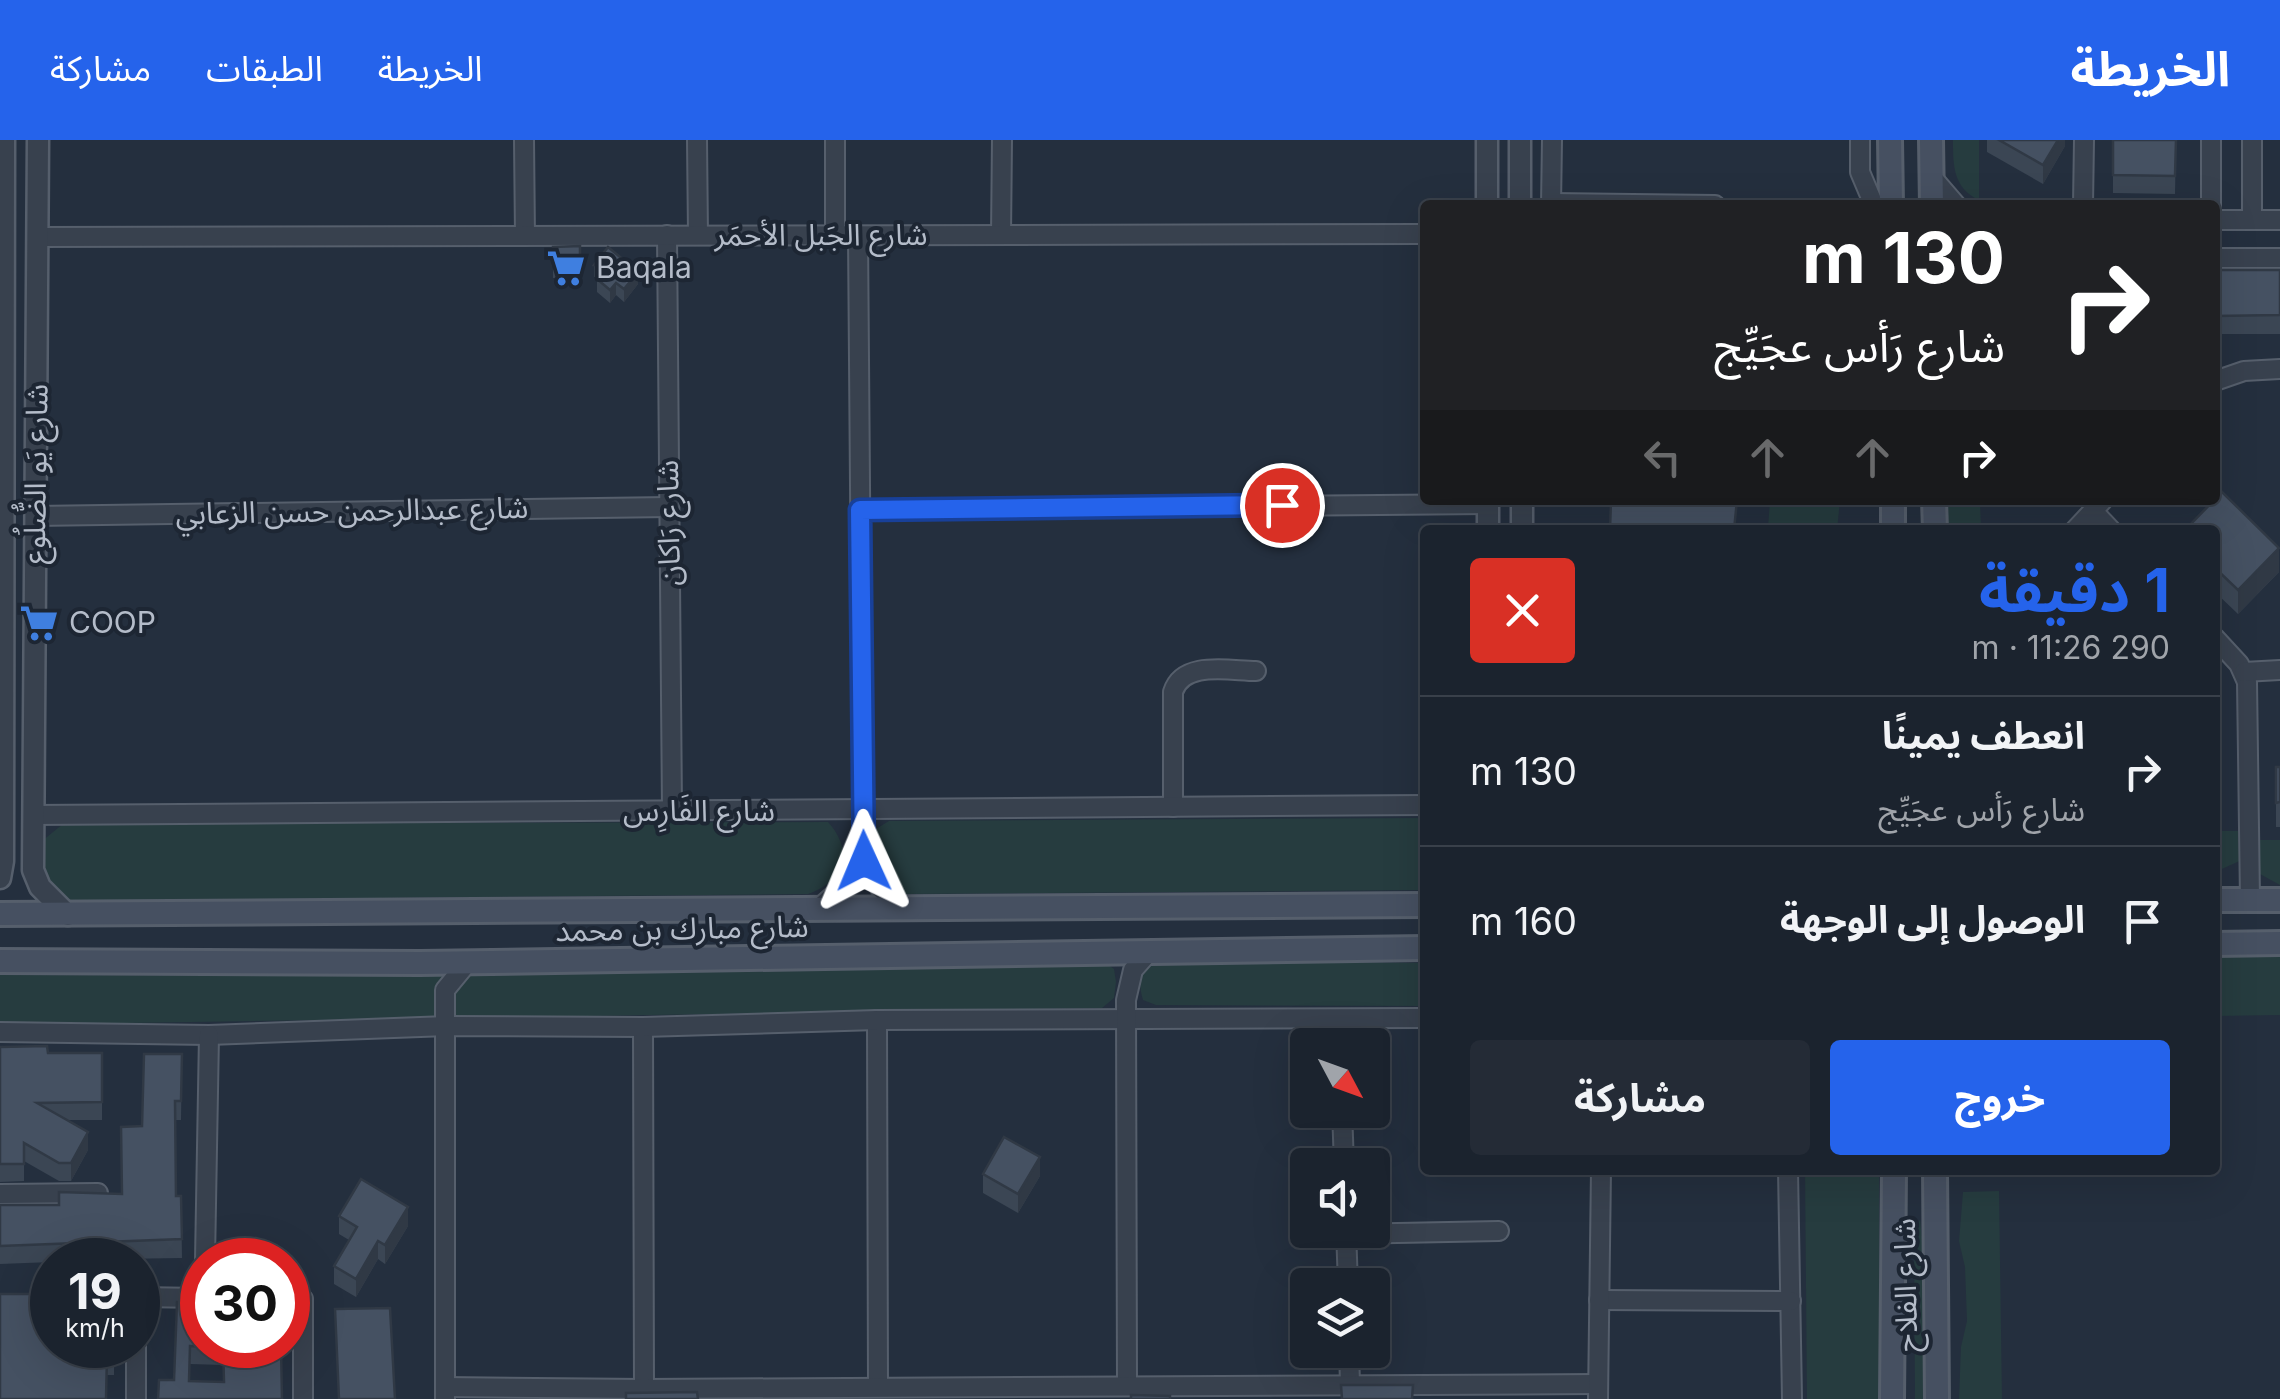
<!DOCTYPE html>
<html lang="ar">
<head>
<meta charset="utf-8">
<style>
  body { margin:0; font-family:Inter,"Noto Sans Arabic",sans-serif; background:#242b36; color:#f1f3f6; direction:rtl; height:100vh; display:flex; flex-direction:column; font-size:38px; white-space:nowrap }
  * { box-sizing:border-box; margin:0 }
  p { font-size:32px; color:#a0a4aa }
  .icon { flex:none; width:55px; height:55px; fill:none; stroke:currentColor; stroke-width:2; stroke-linecap:round; stroke-linejoin:round }
  .map { position:relative; flex:1; overflow:hidden; direction:ltr }
  .side { position:absolute; left:1420px; top:385px; width:800px; height:650px; display:flex; flex-direction:column; background:#1b232e; border-radius:10px; box-shadow:0 10px 40px #0002,0 0 0 2px #39404a; direction:rtl }
  .side>* { flex:none }
  .top-card { position:absolute; left:1420px; top:60px; width:800px; height:305px; border-radius:10px; box-shadow:0 10px 40px #0002,0 0 0 2px #39404a; direction:rtl; background:#202124; color:#fff; overflow:hidden }
  .needle { width:65px; rotate:131deg }
  .tools { position:absolute; left:1290px; top:888px; display:grid; gap:20px }
  .tools a { display:grid; place-items:center; width:100px; height:100px; border-radius:10px; background:#1b232e; box-shadow:0 10px 40px #0002,0 0 0 2px #39404a; font-size:50px }
  .speed { position:absolute; left:30px; top:1098px; display:flex; gap:20px; font-size:50px; font-weight:700; text-align:center }
  .speed>* { display:grid; place-content:center; width:130px; height:130px; border-radius:50%; background:#1b232e; box-shadow:0 10px 40px #0002,0 0 0 2px #39404a; line-height:1 }
  .speed small { font-size:25px; font-weight:400 }
  .speed .limit { border:15px solid #d22; background:#fff; color:#111 }
  .pin { position:absolute; display:grid; place-items:center; width:85px; height:85px; color:#fff; margin:-42px; border:5px solid #fff; border-radius:50%; box-shadow:0 2px 10px #0007 }
  .me { position:absolute; width:110px; margin:-55px; rotate:359deg; stroke-linejoin:round; filter:drop-shadow(0 0 8px #0008) }
  .turn { display:flex; align-items:center; gap:35px; height:210px; padding:0 50px; font-size:45px }
  .turn .icon { width:130px; height:130px; stroke-width:2.5 }
  .turn b { display:block; font-size:70px; line-height:85px }
  .lanes { display:flex; align-items:center; height:95px; padding:0 50px; background:#0003; justify-content:center; gap:50px; direction:ltr }
  .lanes .off { opacity:.35 }
  .round { display:grid; place-items:center; flex:none; width:105px; height:105px; border-radius:10px; background:#242b36 }
  .headline { display:flex; align-items:center; justify-content:space-between; height:170px; padding:0 50px }
  h1 { font-size:60px; font-weight:700; line-height:75px; color:#2563eb }
  .cta { display:flex; gap:20px; margin-top:auto; padding:20px 50px }
  .cta a { flex:1; height:115px; border-radius:10px; background:#2563eb; color:#fff; font-size:40px; font-weight:700; line-height:115px; text-align:center }
  .cta a+a { background:#242b36; color:#f1f3f6 }
  ul { padding:0; list-style:none }
  li { display:flex; align-items:center; gap:30px; height:150px; padding:0 50px; border-top:2px solid #39404a }
  li div { flex:1 }
  li b { display:block; font-size:38px }
  li em { font-style:normal }
  header { display:flex; align-items:center; gap:60px; box-sizing:border-box; height:140px; padding:0 50px; background:#2563eb; color:#fff }
  header strong { font-size:48px }
  nav { display:flex; gap:55px; margin-inline-start:auto; font-size:35px }
  .map>svg:first-child { display:block }
  .green { fill:#263c3f }
  .lines { fill:none; stroke-linecap:round; stroke-linejoin:round }
  .minor-casing { stroke:#565f6c; stroke-width:22 }
  .tertiary-casing { stroke:#565f6c; stroke-width:25 }
  .secondary-casing { stroke:#565f6c; stroke-width:28 }
  .minor { stroke:#38414e; stroke-width:18 }
  .tertiary { stroke:#38414e; stroke-width:20 }
  .secondary { stroke:#465061; stroke-width:22 }
  .wall { fill:#3b4654; fill-rule:evenodd }
  .shaded-wall { fill:#303945 }
  .building { fill:#455162; stroke:#303945; stroke-width:2.5; fill-rule:evenodd }
  .route-casing { stroke:#184099; stroke-width:25 }
  .route { stroke:#2563eb; stroke-width:18 }
  .labels { text-anchor:middle; stroke-width:8; stroke-linejoin:round; paint-order:stroke }
  .street-label { font-size:30px; fill:#b4bcc9; stroke:#1d2633 }
  .poi-label { font-size:30px; fill:#b4bcc9; stroke:#1d2633; text-anchor:start }
</style>
</head>
<body>
<header>
<strong>الخريطة</strong>
<nav><a>الخريطة</a><a>الطبقات</a><a>مشاركة</a></nav>
</header>
<div class="map">
<svg width="2280" height="1259" viewBox="0 0 2280 1259">
  <rect width="100%" height="100%" fill="#242f3e"/>
  <g class="green">
    <path d="M1953 0H1979V60C1953 48 1953 26 1953 0Z"/>
    <polygon points="1770,360 1840,360 1837,390 1768,388"/>
    <polygon points="1945,360 1980,360 1981,390 1946,390"/>
    <polygon points="1425,678 1425,750 907,754 881,746 870,716 871,692 889,681"/>
    <path d="M828 682C855 712 844 741 808 754L65 761C41 744 42 730 42 701L63 684Z"/>
    <polygon points="2215,691 2242,691 2244,719 2215,732"/>
    <polygon points="2256,700 2280,700 2280,745 2260,734"/>
    <polygon points="2215,813 2280,813 2280,875 2215,876"/>
    <path d="M1151 820 1425 823V866L1156 865 1143 860C1138 843 1139 832 1151 820Z"/>
    <polygon points="1103,821 1114,829 1116,842 1114,858 1102,868 0,885 0,835 455,836"/>
    <polygon points="1805,1030 1879,1030 1879,1259 1807,1259"/>
    <polygon points="1999,1051 2002,1259 1959,1259 1961,1207 1967,1181 1965,1127 1959,1101 1963,1052"/>
    <polygon points="1920,1080 1928,1149 1929,1259 1915,1259 1914,1087"/>
  </g>
  <g class="lines">
    <g class="minor-casing">
      <g id="minor">
        <polyline points="524,0 525,96"/>
        <polyline points="697,0 698,95"/>
        <polyline points="835,0 835,95"/>
        <polyline points="1860,0 1860,32 1874,65"/>
        <polyline points="2211,0 2211,65"/>
        <polyline points="2252,0 2252,80"/>
        <polyline points="1931,36 1956,65"/>
        <polyline points="1551,63 1715,65"/>
        <polyline points="1551,65 1552,0"/>
        <polyline points="2083,65 2084,0"/>
        <polyline points="2215,80 2280,80"/>
        <polyline points="667,95 672,670"/>
        <polyline points="858,95 863,721 880,748 905,769"/>
        <polyline points="1001,95 1002,0"/>
        <polyline points="38,97 1425,94"/>
        <polyline points="2215,118 2280,118"/>
        <polyline points="2215,241 2244,231 2280,229"/>
        <polyline points="861,370 1488,364"/>
        <polyline points="2093,371 2111,390"/>
        <polyline points="35,376 669,367"/>
        <polyline points="2075,390 2103,360"/>
        <polyline points="2215,498 2239,524 2247,542 2250,760"/>
        <polyline points="2244,532 2280,530"/>
        <path d="M1173 667V552C1183 520 1230 531 1256 531"/>
        <polyline points="33,675 1425,665"/>
        <polyline points="818,769 843,747 863,721"/>
        <polyline points="1339,879 1340,905"/>
        <polyline points="877,880 878,1247"/>
        <polyline points="643,887 644,1249"/>
        <polyline points="0,892 209,895 447,886 643,887 877,880 1425,878"/>
        <polyline points="1342,970 1344,1025"/>
        <polyline points="1788,1030 1792,1259"/>
        <polyline points="0,1054 98,1053"/>
        <polyline points="1346,1090 1348,1145"/>
        <polyline points="1347,1094 1499,1091"/>
        <polyline points="205,1120 209,895"/>
        <polyline points="138,1157 202,1158"/>
        <polyline points="288,1159 303,1159 303,1259"/>
        <polyline points="1599,1160 1791,1161"/>
        <polyline points="1349,1210 1350,1244"/>
        <polyline points="1127,1244 1126,860 1133,830 1149,812"/>
        <polyline points="445,1247 644,1249 1598,1244"/>
        <polyline points="136,1259 136,1205"/>
        <polyline points="445,1259 445,850 468,822"/>
        <polyline points="1598,1259 1601,1030"/>
      </g>
    </g>
    <g class="tertiary-casing">
      <g id="tertiary">
        <polyline points="38,0 33,730 40,747 68,775"/>
        <polyline points="1487,0 1487,65"/>
        <polyline points="1520,0 1520,65"/>
        <polyline points="1522,360 1522,390"/>
        <polyline points="1488,390 1488,360"/>
        <polyline points="0,738 3,721 4,0"/>
      </g>
    </g>
    <g class="secondary-casing">
      <g id="secondary">
        <polyline points="1890,0 1891,65"/>
        <polyline points="1931,0 1932,65"/>
        <polyline points="1893,360 1893,390"/>
        <polyline points="1934,360 1935,390"/>
        <polyline points="2215,760 2280,760"/>
        <polyline points="0,774 1425,765"/>
        <polyline points="2215,804 2280,803"/>
        <polyline points="0,821 420,823 1425,808"/>
        <polyline points="1935,1030 1937,1259"/>
        <polyline points="1892,1259 1894,1030"/>
      </g>
    </g>
    <use href="#minor" class="minor"/>
    <use href="#tertiary" class="tertiary"/>
    <use href="#secondary" class="secondary"/>
  </g>
  <g class="wall">
    <polygon points="1987,0 2065,0 2065,6 2043,44 1987,12"/>
    <polygon points="2113,0 2176,0 2175,54 2113,53"/>
    <polygon points="580,106 580,137 553,138 553,107"/>
    <polygon points="608,107 638,144 624,162 616,155 610,163 597,152 597,139 598,137 594,137 594,125"/>
    <rect x="2215" y="130" width="65" height="64"/>
    <polygon points="2215,390 2279,432 2238,474 2215,452"/>
    <rect x="2276" y="627" width="4" height="60"/>
    <polygon points="0,907 48,913 102,913 102,980 68,980 88,1010 71,1041 59,1041 24,1021 24,1041 0,1042"/>
    <polygon points="182,914 181,980 175,980 176,1056 181,1056 182,1118 52,1120 52,1122 0,1124 0,1065 59,1065 121,1054"/>
    <polygon points="983,1034 1040,1036 1018,1073 983,1053"/>
    <polygon points="339,1076 408,1086 385,1124 378,1119 356,1157 334,1144 334,1126 349,1100 339,1094"/>
    <path d="M177 1162 202 1205H282V1259L174 1240ZM190 1224 223 1225V1242L190 1241Z"/>
    <polygon points="114,1205 114,1235 107,1235 0,1259"/>
  </g>
  <g class="shaded-wall">
    <polygon points="2058,0 2065,0 2065,6 2043,44 2043,25"/>
    <polygon points="638,132 638,144 624,162 624,149"/>
    <polygon points="616,143 616,155 610,163 610,150"/>
    <polygon points="2279,408 2279,432 2238,474 2238,450"/>
    <polygon points="88,992 88,1010 71,1041 71,1023"/>
    <polygon points="1040,1017 1040,1036 1018,1073 1018,1054"/>
    <polygon points="408,1067 408,1086 385,1124 385,1105"/>
    <polygon points="378,1101 378,1119 356,1157 356,1139"/>
  </g>
  <g class="building">
    <polygon points="1999,0 2058,0 2043,25"/>
    <polygon points="2113,0 2176,0 2175,36 2113,35"/>
    <polygon points="580,106 580,125 553,125 553,107"/>
    <polygon points="608,107 638,132 624,149 616,143 610,150 597,139 608,125 594,125"/>
    <polygon points="2215,130 2280,130 2280,175 2215,176"/>
    <polygon points="2222,352 2279,408 2238,450 2215,428 2215,390 2185,390"/>
    <polygon points="1611,360 1737,360 1734,390 1610,390"/>
    <polygon points="2276,627 2280,627 2280,662 2276,663"/>
    <polygon points="47,906 48,913 102,913 102,962 37,963 88,992 71,1023 59,1023 24,1003 24,1024 0,1024 0,907"/>
    <polygon points="144,914 182,914 181,961 175,961 176,1056 181,1056 182,1099 0,1106 0,1065 59,1065 59,1052 122,1054 121,987 142,986"/>
    <polygon points="1004,997 1040,1017 1018,1054 983,1034"/>
    <polygon points="361,1039 408,1067 385,1105 378,1101 356,1139 334,1126 357,1087 339,1076"/>
    <polygon points="0,1154 52,1154 52,1205 114,1205 114,1216 107,1216 106,1259 0,1259"/>
    <path d="M177 1162H202V1205H281L282 1259H158L159 1240H174ZM190 1206 223 1207 224 1242 189 1241Z"/>
    <polygon points="390,1168 395,1259 339,1259 335,1169"/>
    <polygon points="1341,1245 1413,1245 1412,1259 1342,1259"/>
    <polygon points="697,1252 698,1259 626,1259 626,1253"/>
    <polygon points="1131,1255 1170,1256 1170,1259 1131,1259"/>
  </g>
  <g class="lines">
    <g class="route-casing">
      <polyline id="route" points="864,721 860,370 1282,365"/>
    </g>
    <use href="#route" class="route"/>
  </g>
  <defs>
    <g id="supermarket-bare" transform="scale(3)"><path d="M-6-5.5h2.5l.6 2H6L4.5 2H-2.5L-4.4-4H-6ZM-1.5 3.2a1.3 1.3 0 1 0 .1 0ZM3 3.2a1.3 1.3 0 1 0 .1 0Z" fill="#3f7fe0" stroke="#1d2633" stroke-width="2.5" paint-order="stroke"/></g>
  </defs>
  <g fill-rule="evenodd">
    <use href="#supermarket-bare" x="566" y="128"/>
    <use href="#supermarket-bare" x="39" y="483"/>
  </g>
  <g class="labels">
    <g class="street-label">
      <text x="821" y="105">شارع الجَبل الأحمَر</text>
      <text transform="translate(36 334) rotate(-89)" y="10">شارع يَو الضُّلُوع</text>
      <text transform="translate(352 371) rotate(-1)" y="10">شارع عبدالرحمن حسن الزعابي</text>
      <text transform="translate(669 383) rotate(-91)" y="10">شارع رَاكان</text>
      <text x="699" y="681">شارع الفَارِس</text>
      <text transform="translate(682 789) rotate(-1)" y="10">شارع مبارك بن محمد</text>
      <text transform="translate(1906 1145) rotate(-91)" y="10">شارع الفلاح</text>
    </g>
    <g class="poi-label">
      <text x="596" y="138">Baqala</text>
      <text x="69" y="493">COOP</text>
    </g>
  </g>
</svg>
<div class="tools">
<a><svg class="needle" viewBox="-14 -14 28 28"><path d="M0-13l5 13h-10z" fill="#e53935"/><path d="M0 13l5-13h-10z" fill="#a0a4aa"/></svg></a>
<a><svg class="icon" aria-label="sound" viewBox="0 0 24 24"><path d="M4 9h4l5-4v14l-5-4H4zM17 9q2 3 0 6"/></svg></a>
<a><svg class="icon" aria-label="layers" viewBox="0 0 24 24"><path d="M12 4l9 5-9 5-9-5zM3 14l9 5 9-5"/></svg></a>
</div>
<div class="speed"><div>19<small>km/h</small></div><div class="limit">30</div></div>
<div class="pin" style="left:1282px;top:365px;background:#d93025"><svg class="icon" aria-label="arrive" viewBox="0 0 24 24"><path d="M6 21V4h12l-3 4 3 4H6"/></svg></div>
<svg class="me" style="left:864px;top:721px" viewBox="-20 -20 40 40"><path d="M0-17L14 15 0 8-14 15z" fill="#2563eb" stroke="#fff" stroke-width="4"/></svg>
<div class="top-card">
<div class="turn"><svg class="icon" aria-label="right" viewBox="0 0 24 24"><path d="M7 20v-9h11M14 6l5 5-5 5"/></svg><div><b>130 m</b>شارع رَأس عجَيِّج</div></div>
<div class="lanes"><svg class="icon off" aria-label="left" viewBox="0 0 24 24"><path d="M17 20v-9H6M10 6l-5 5 5 5"/></svg><svg class="icon off" aria-label="ahead" viewBox="0 0 24 24"><path d="M12 20V5M6 11l6-6 6 6"/></svg><svg class="icon off" aria-label="ahead" viewBox="0 0 24 24"><path d="M12 20V5M6 11l6-6 6 6"/></svg><svg class="icon" aria-label="right" viewBox="0 0 24 24"><path d="M7 20v-9h11M14 6l5 5-5 5"/></svg></div>
</div>
<section class="side">
<div class="headline"><div><h1>1 دقيقة</h1><p>290 m · 11:26</p></div><a class="round" style="background:#d93025;color:#fff"><svg class="icon" aria-label="close" viewBox="0 0 24 24"><path d="M6 6l12 12M18 6L6 18"/></svg></a></div>
<ul>
<li><svg class="icon" aria-label="right" viewBox="0 0 24 24"><path d="M7 20v-9h11M14 6l5 5-5 5"/></svg><div><b>انعطف يمينًا</b><p>شارع رَأس عجَيِّج</p></div><em>130 m</em></li>
<li><svg class="icon" aria-label="arrive" viewBox="0 0 24 24"><path d="M6 21V4h12l-3 4 3 4H6"/></svg><div><b>الوصول إلى الوجهة</b></div><em>160 m</em></li>
</ul>
<div class="cta"><a>خروج</a><a>مشاركة</a></div>
</section>
</div>
</body>
</html>
